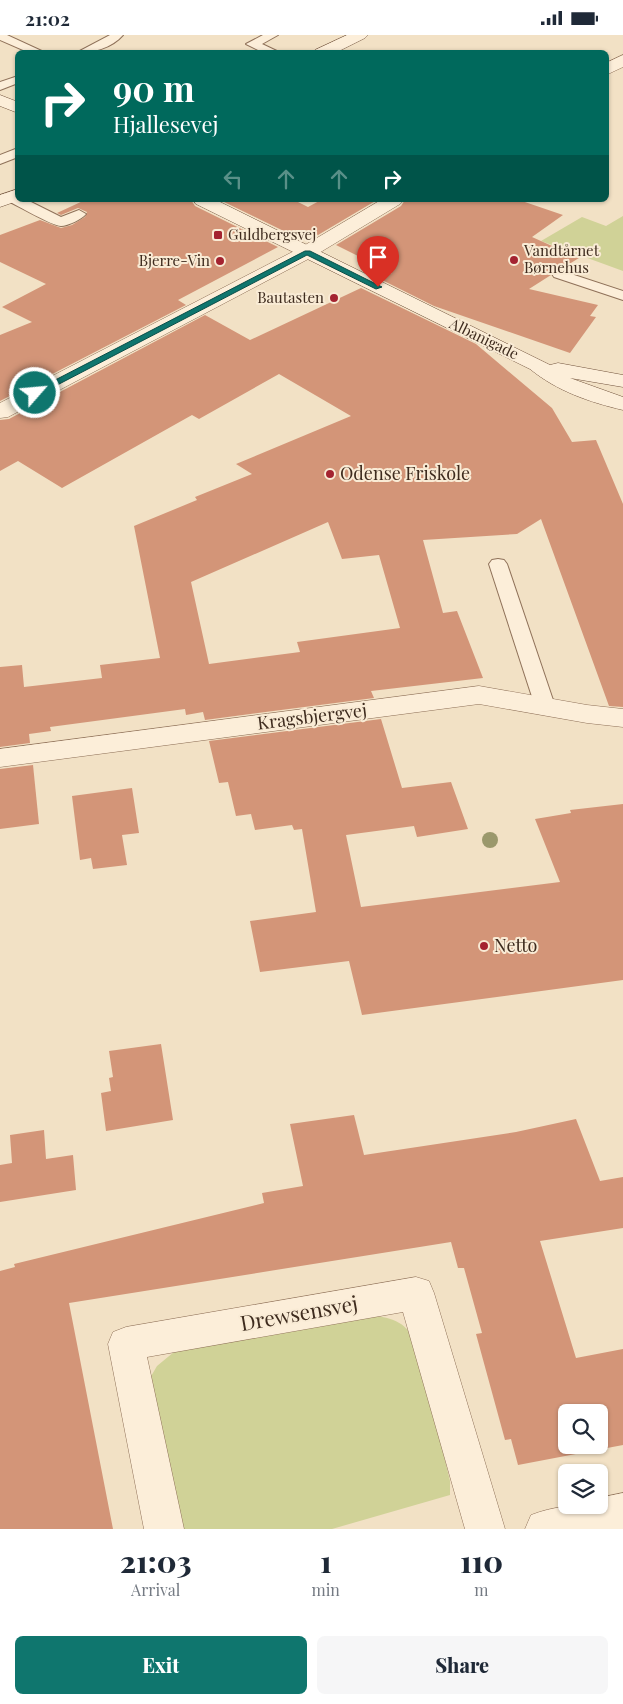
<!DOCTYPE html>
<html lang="en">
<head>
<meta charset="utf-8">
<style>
  body { margin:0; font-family:"Playfair Display",serif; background:#f6f6f7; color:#1f2937; height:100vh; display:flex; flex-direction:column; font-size:19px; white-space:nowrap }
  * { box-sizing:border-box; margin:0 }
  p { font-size:16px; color:#747a83 }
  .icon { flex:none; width:28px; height:28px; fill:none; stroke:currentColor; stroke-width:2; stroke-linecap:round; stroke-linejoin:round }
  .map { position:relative; height:1494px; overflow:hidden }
  .drawer { display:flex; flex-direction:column; background:#fff; flex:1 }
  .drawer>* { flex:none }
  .hud { position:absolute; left:15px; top:15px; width:594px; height:152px; border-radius:8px; box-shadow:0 1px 4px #0004; background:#00695c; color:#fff; overflow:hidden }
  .fabs { position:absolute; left:558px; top:1369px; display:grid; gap:10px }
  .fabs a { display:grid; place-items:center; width:50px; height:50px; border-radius:8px; background:#fff; box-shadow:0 1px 4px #0004; font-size:25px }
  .pin { position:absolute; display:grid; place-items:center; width:42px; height:42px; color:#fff; margin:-51px -21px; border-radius:50% 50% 50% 0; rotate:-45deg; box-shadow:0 0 5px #0007 }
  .pin .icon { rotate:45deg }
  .me { position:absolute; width:55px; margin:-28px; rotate:63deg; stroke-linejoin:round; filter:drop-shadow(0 0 4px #0008) }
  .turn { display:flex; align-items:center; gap:18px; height:105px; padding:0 15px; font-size:22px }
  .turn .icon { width:65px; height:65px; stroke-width:2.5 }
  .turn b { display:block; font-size:35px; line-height:42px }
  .lanes { display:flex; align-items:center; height:48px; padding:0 15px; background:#0003; justify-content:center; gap:25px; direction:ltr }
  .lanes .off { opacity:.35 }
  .eta { display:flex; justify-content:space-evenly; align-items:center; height:85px; text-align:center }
  .eta b { font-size:30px; font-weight:800; line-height:35px }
  .button { display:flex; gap:10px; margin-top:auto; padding:10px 15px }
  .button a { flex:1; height:58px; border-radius:8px; background:#0f766e; color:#fff; font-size:20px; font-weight:800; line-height:58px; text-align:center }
  .button a+a { background:#f6f6f7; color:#1f2937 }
  .status { display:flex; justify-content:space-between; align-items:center; height:35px; padding:0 25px; background:#fff; direction:ltr }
  .status svg { height:14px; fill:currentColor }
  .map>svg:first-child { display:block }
  .green { fill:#d0d297 }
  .building { fill:#d39578; fill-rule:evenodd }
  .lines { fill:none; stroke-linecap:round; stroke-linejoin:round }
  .lane-casing { stroke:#8f7159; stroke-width:2 }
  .street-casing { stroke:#8f7159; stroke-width:1 }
  .secondary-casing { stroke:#71523c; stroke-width:1 }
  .lane { fill:#fceed9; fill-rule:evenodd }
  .street { fill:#fceed9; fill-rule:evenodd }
  .secondary { fill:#fceed9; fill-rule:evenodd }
  .tree { fill:#9b986c }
  .route { fill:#0f766e; stroke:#0a4d48 }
  .poi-dot { fill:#a42330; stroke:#f9ebd5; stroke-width:2 }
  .labels { text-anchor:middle; stroke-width:4; stroke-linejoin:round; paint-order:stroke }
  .far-poi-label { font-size:15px; fill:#3e2b1e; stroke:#f9ebd5; text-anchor:start }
  .far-street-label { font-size:15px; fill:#3e2b1e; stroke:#f9ebd5 }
  .poi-label { font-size:18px; fill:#3e2b1e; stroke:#f9ebd5; text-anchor:start }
  .street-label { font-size:18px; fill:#3e2b1e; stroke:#f9ebd5 }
  .near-street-label { font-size:21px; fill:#3e2b1e; stroke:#f9ebd5 }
</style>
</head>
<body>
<div class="status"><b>21:02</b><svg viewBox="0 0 49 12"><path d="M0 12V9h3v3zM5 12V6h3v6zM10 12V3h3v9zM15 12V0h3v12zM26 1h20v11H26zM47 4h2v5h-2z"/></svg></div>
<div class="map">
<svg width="623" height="1494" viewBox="0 0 623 1494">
  <rect width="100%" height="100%" fill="#f2e1c5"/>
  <g class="green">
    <polygon points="623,181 623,236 541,206 582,182 606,191"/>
    <path d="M367 1279C393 1284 402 1284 417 1307L450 1446V1460L332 1494H180L150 1343 157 1331 180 1312Z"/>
  </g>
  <g class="building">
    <polygon points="85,165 191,165 195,171 278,212 178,265 186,270 0,366 0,300 32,287 2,272 46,249 0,227 0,200 40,185 61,193 72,190 85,182 87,177 78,173 61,180 57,178"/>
    <polygon points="220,165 294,165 308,172 321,165 377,165 318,200 308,196 296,202"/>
    <polygon points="405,165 519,165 563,180 532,202 579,223 561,234 554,234 551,240 529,254 598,270 590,281 596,282 570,318 434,271 380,244 392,238 336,210 401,171"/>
    <path d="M361 253 476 309 552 373 572 407 596 405 623 469V672L609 671 541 484 517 499 423 505 443 578 457 576 483 643 371 656 374 663 205 685 203 677 186 680 185 674 50 692 51 696 29 699 30 708 0 712V632L22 630 24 652 102 643 100 630 160 623 134 491 197 465 195 462 252 439 236 429 351 381 279 339 199 384 192 380 62 453 18 426 0 436V385L9 384 205 280 250 305ZM328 487 342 524 379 520 400 593 297 607 300 617 209 629 191 547Z"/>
    <polygon points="381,684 402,753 451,747 468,794 417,802 414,791 346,800 361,872 560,847 535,784 571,778 570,775 623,769 623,945 362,980 349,926 260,937 250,886 316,877 302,794 294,795 292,790 255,795 251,779 236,781 228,747 219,748 209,706"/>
    <polygon points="33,730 39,789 0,794 0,734"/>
    <polygon points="132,753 139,798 122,800 127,830 93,834 91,823 80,825 72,761"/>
    <polygon points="161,1009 173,1085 106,1096 101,1058 111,1056 109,1043 113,1042 109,1016"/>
    <path d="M354 1080 364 1120 516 1097 576 1084 600 1146 623 1142V1193L540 1206 576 1323 623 1314V1410L518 1430 511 1404 505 1405 476 1299 482 1298 464 1233H458L451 1207 69 1268 113 1494H0V1236L15 1232 14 1229 264 1168 262 1158 303 1151 290 1089ZM566 1378H599V1410H566Z"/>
    <polygon points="44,1095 46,1124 73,1120 76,1155 0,1167 0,1130 12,1128 10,1100"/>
  </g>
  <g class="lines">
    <g class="lane-casing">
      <g id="lane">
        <polygon points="0,0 7,0 46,18 30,18 0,5"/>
        <path d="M110 0H123C112 13 92 18 76 18Z"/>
        <polygon points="263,0 278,0 262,9 281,18 264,18 246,9"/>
        <polygon points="18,41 18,48 0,55 0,47"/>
        <polygon points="18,113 18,122 0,129 0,120"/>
        <path d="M11 158 18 160V165H27L61 182 79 175 86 179C82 184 68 191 61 191 52 191 17 170 6 165L4 162 6 159Z"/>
        <polygon points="559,235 623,256 623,265 554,242 552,239 554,236"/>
        <polygon points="498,524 504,525 507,529 555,671 552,676 545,677 538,676 535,671 489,529 492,525"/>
      </g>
    </g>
    <g class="street-casing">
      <g id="street">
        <polygon points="623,20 623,32 606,40 606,28"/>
        <polygon points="381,165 403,165 400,169 314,221 8,382 0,383 0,368 300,213"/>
        <polygon points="479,651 587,670 623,674 623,692 587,688 479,669 0,732 0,714"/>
        <polygon points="416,1242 429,1246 434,1258 505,1494 465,1494 403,1277 147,1322 184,1494 144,1494 108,1309 113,1297 126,1292"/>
        <path d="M623 1458V1494H525L531 1480C554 1471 574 1470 599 1470V1463Z"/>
      </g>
    </g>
    <g class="secondary-casing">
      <g id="secondary">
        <polygon points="347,0 368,0 365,3 335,18 313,18 315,15"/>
        <polygon points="0,60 18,67 18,78 0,71"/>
        <polygon points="18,154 18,165 20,165 0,172 0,160"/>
        <path d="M193 165H216L550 330 558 328 623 340V352L570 343 623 362V375C589 367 557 356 530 334L196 169Z"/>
      </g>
    </g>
    <use href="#lane" class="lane"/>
    <use href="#street" class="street"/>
    <use href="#secondary" class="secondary"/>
  </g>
  <circle class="tree" cx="490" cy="805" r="8"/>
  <polygon class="route" points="305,216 310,216 382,252 376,254 307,220 38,360 32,360 30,358"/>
  <g class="poi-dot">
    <rect x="213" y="195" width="10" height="10" rx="2.5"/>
    <circle cx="514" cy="225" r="5"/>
    <circle cx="220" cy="226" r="5"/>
    <circle cx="334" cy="263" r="5"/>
    <circle cx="330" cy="439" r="5"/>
    <circle cx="484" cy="911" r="5"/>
  </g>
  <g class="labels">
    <g class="far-poi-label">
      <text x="228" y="205">Guldbergsvej</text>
      <text x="524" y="221">Vandtårnet<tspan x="524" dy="17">Børnehus</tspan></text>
      <text x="210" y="231" text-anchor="end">Bjerre-Vin</text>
      <text x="324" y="268" text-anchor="end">Bautasten</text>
    </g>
    <g class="far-street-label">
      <text transform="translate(484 304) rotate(26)" y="5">Albanigade</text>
    </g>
    <g class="poi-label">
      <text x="340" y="445">Odense Friskole</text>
      <text x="494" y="917">Netto</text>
    </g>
    <g class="street-label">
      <text transform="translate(312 682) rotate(-7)" y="6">Kragsbjergvej</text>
    </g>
    <g class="near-street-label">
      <text transform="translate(299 1279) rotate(-10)" y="7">Drewsensvej</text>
    </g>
  </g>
</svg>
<div class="fabs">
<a><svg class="icon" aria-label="search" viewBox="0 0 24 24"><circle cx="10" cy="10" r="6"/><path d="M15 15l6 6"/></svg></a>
<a><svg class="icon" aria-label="layers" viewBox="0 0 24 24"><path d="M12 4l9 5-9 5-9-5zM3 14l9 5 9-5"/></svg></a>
</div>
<div class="pin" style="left:378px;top:252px;background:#d93025"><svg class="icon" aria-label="arrive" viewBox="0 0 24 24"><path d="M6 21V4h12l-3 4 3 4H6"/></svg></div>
<svg class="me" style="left:35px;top:358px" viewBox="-20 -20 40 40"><circle r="17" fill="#0f766e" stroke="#fff" stroke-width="3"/><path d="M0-11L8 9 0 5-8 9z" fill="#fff"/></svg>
<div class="hud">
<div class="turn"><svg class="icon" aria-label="right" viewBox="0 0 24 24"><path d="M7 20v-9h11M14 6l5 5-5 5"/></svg><div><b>90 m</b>Hjallesevej</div></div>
<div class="lanes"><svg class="icon off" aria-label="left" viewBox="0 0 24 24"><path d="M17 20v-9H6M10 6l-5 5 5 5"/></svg><svg class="icon off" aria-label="ahead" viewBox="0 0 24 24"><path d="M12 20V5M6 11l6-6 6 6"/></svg><svg class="icon off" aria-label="ahead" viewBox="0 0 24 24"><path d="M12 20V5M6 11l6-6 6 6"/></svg><svg class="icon" aria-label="right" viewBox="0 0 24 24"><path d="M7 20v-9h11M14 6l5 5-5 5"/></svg></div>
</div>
</div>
<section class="drawer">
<div class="eta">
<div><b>21:03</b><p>Arrival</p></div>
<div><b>1</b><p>min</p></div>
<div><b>110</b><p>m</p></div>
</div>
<div class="button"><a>Exit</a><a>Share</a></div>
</section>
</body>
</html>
